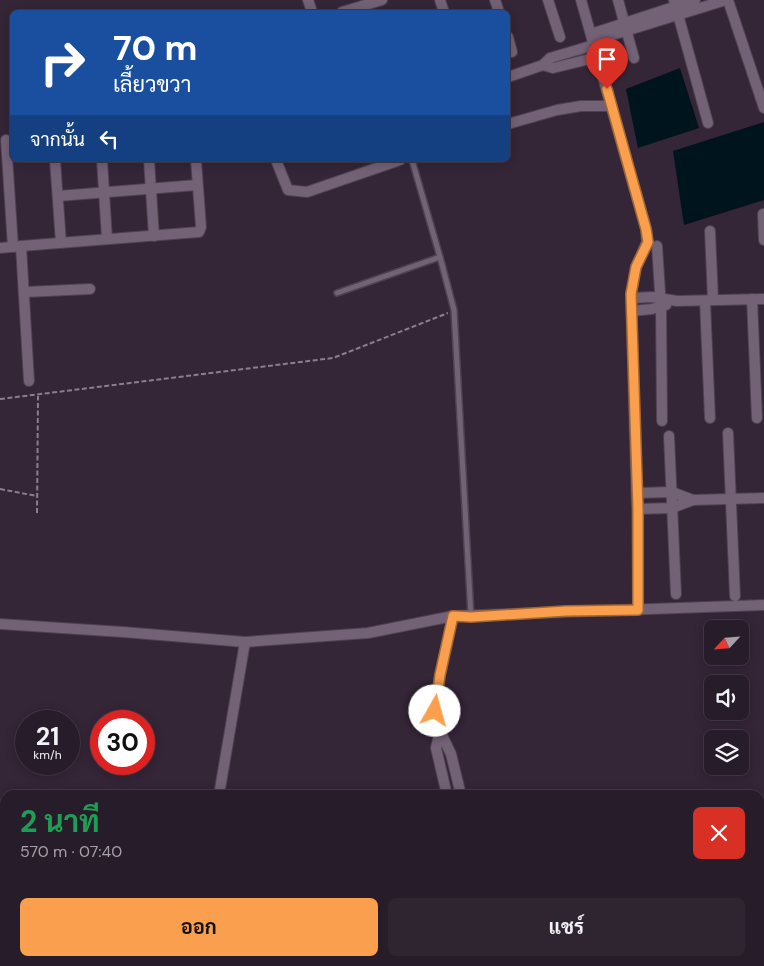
<!DOCTYPE html>
<html lang="th">
<head>
<meta charset="utf-8">
<style>
  body { margin:0; font-family:"DM Sans",Sarabun,sans-serif; background:#2f2531; color:#f1f3f6; height:100vh; display:flex; flex-direction:column; font-size:19px; white-space:nowrap }
  * { box-sizing:border-box; margin:0 }
  p { font-size:16px; color:#a4a1a8 }
  .icon { flex:none; width:28px; height:28px; fill:none; stroke:currentColor; stroke-width:2; stroke-linecap:round; stroke-linejoin:round }
  .map { position:relative; flex:1; overflow:hidden }
  .panel { position:absolute; left:0px; top:790px; width:765px; height:176px; display:flex; flex-direction:column; background:#271c29; border-radius:15px 15px 0 0; box-shadow:0 2px 12px #0003,0 0 0 1px #433a46 }
  .panel>* { flex:none }
  .banner { position:absolute; left:10px; top:10px; width:500px; height:152px; border-radius:8px; box-shadow:0 2px 12px #0003,0 0 0 1px #433a46; background:#1a4fa0; color:#fff; overflow:hidden }
  .needle { width:32px; rotate:244deg }
  .tools { position:absolute; left:704px; top:620px; display:grid; gap:10px }
  .tools a { display:grid; place-items:center; width:45px; height:45px; border-radius:8px; background:#271c29; box-shadow:0 2px 12px #0003,0 0 0 1px #433a46; font-size:25px }
  .speed { position:absolute; left:15px; top:710px; display:flex; gap:10px; font-size:25px; font-weight:700; text-align:center }
  .speed>* { display:grid; place-content:center; width:65px; height:65px; border-radius:50%; background:#271c29; box-shadow:0 2px 12px #0003,0 0 0 1px #433a46; line-height:1 }
  .speed small { font-size:12px; font-weight:400 }
  .speed .limit { border:8px solid #d22; background:#fff; color:#111 }
  .pin { position:absolute; display:grid; place-items:center; width:42px; height:42px; color:#fff; margin:-51px -21px; border-radius:50% 50% 50% 0; rotate:-45deg; box-shadow:0 0 5px #0007 }
  .pin .icon { rotate:45deg }
  .me { position:absolute; width:55px; margin:-28px; rotate:7deg; stroke-linejoin:round; filter:drop-shadow(0 0 4px #0008) }
  .turn { display:flex; align-items:center; gap:18px; height:105px; padding:0 20px; font-size:22px }
  .turn .icon { width:65px; height:65px; stroke-width:2.5 }
  .turn b { display:block; font-size:35px; line-height:42px }
  .then { display:flex; align-items:center; height:48px; padding:0 20px; background:#0003; gap:10px; font-size:19px }
  .round { display:grid; place-items:center; flex:none; width:52px; height:52px; border-radius:8px; background:#2f2531 }
  .head { display:flex; align-items:center; justify-content:space-between; height:85px; padding:0 20px }
  h1 { font-size:30px; font-weight:700; line-height:38px; color:#1e9e55 }
  .primary-button { display:flex; gap:10px; margin-top:auto; padding:10px 20px }
  .primary-button a { flex:1; height:58px; border-radius:8px; background:#fa9f4e; color:#111; font-size:20px; font-weight:700; line-height:58px; text-align:center }
  .primary-button a+a { background:#2f2531; color:#f1f3f6 }
  .map>svg:first-child { display:block }
  .water { fill:#00141e }
  .lines { fill:none; stroke-linecap:round; stroke-linejoin:round }
  .lane-casing { stroke:#4e4150; stroke-width:8 }
  .street-casing { stroke:#4e4150; stroke-width:12 }
  .path { stroke:#8b7f8e; stroke-width:2; stroke-dasharray:5 2.5; stroke-linecap:butt }
  .lane { stroke:#736176; stroke-width:5 }
  .street { stroke:#736176; stroke-width:10 }
  .route-casing { stroke:#a26733; stroke-width:12 }
  .route { stroke:#fa9f4e; stroke-width:9 }
</style>
</head>
<body>
<div class="map">
<svg width="764" height="966" viewBox="0 0 764 966">
  <rect width="100%" height="100%" fill="#342537"/>
  <g class="water">
    <polygon points="680,68 699,128 638,148 626,89"/>
    <polygon points="764,122 764,200 684,225 673,151"/>
  </g>
  <g class="lines">
    <g class="lane-casing">
      <g id="lane">
        <polyline points="440,257 454,310 471,616"/>
        <polyline points="337,293 440,257 412,160"/>
      </g>
    </g>
    <g class="street-casing">
      <g id="street">
        <polyline points="308,0 312,12"/>
        <polyline points="440,0 444,12"/>
        <polyline points="495,0 499,12"/>
        <polyline points="548,0 560,37"/>
        <polyline points="581,0 646,229 647,242 636,267 631,294 637,509 638,610"/>
        <polyline points="618,0 634,58"/>
        <polyline points="674,0 708,123"/>
        <polyline points="728,0 764,108"/>
        <polyline points="342,12 382,0"/>
        <polyline points="591,34 695,0"/>
        <polyline points="508,37 512,52"/>
        <polyline points="593,41 726,0"/>
        <polyline points="594,45 550,58 543,65 553,68 598,57"/>
        <polyline points="508,77 543,65"/>
        <polyline points="508,124 557,110 581,106 612,106"/>
        <polyline points="6,140 13,247"/>
        <polyline points="55,160 61,243"/>
        <polyline points="102,160 107,239"/>
        <polyline points="149,160 154,236"/>
        <polyline points="276,160 288,190 307,192 400,160"/>
        <polyline points="58,196 197,185"/>
        <polyline points="763,214 764,240"/>
        <polyline points="710,231 713,300"/>
        <polyline points="21,246 199,232 201,227 196,160"/>
        <polyline points="657,246 661,307 662,421"/>
        <polyline points="0,248 21,246 29,381"/>
        <polyline points="25,292 90,289"/>
        <polyline points="631,298 652,297 677,301 764,299"/>
        <polyline points="752,299 757,418"/>
        <polyline points="705,301 710,418"/>
        <polyline points="632,311 652,309 666,305"/>
        <polyline points="728,433 735,596"/>
        <polyline points="669,436 676,594"/>
        <polyline points="637,493 672,492 693,500"/>
        <polyline points="637,509 672,508 693,500 764,498"/>
        <polyline points="453,616 440,675 435,711 440,731 451,754 461,795"/>
        <polyline points="0,624 123,632 245,642 368,633 453,616 764,605"/>
        <polyline points="440,731 436,748 447,795"/>
        <polyline points="219,795 245,642"/>
        <polyline points="760,825 764,825"/>
        <polyline points="308,961 309,966"/>
        <polyline points="370,961 371,966"/>
        <polyline points="431,961 432,966"/>
        <polyline points="493,961 494,966"/>
        <polyline points="189,966 190,961"/>
      </g>
    </g>
    <g class="path">
      <polyline points="0,399 333,358 448,313"/>
      <polyline points="0,489 37,496"/>
      <polyline points="37,513 38,396"/>
    </g>
    <use href="#lane" class="lane"/>
    <use href="#street" class="street"/>
  </g>
  <g class="lines">
    <g class="route-casing">
      <polyline id="route" points="435,711 440,675 453,616 471,617 566,611 638,610 638,509 631,294 636,267 648,242 646,229 607,89"/>
    </g>
    <use href="#route" class="route"/>
  </g>
</svg>
<div class="tools">
<a><svg class="needle" viewBox="-14 -14 28 28"><path d="M0-13l5 13h-10z" fill="#e53935"/><path d="M0 13l5-13h-10z" fill="#a4a1a8"/></svg></a>
<a><svg class="icon" aria-label="sound" viewBox="0 0 24 24"><path d="M4 9h4l5-4v14l-5-4H4zM17 9q2 3 0 6"/></svg></a>
<a><svg class="icon" aria-label="layers" viewBox="0 0 24 24"><path d="M12 4l9 5-9 5-9-5zM3 14l9 5 9-5"/></svg></a>
</div>
<div class="speed"><div>21<small>km/h</small></div><div class="limit">30</div></div>
<div class="pin" style="left:607px;top:89px;background:#d93025"><svg class="icon" aria-label="arrive" viewBox="0 0 24 24"><path d="M6 21V4h12l-3 4 3 4H6"/></svg></div>
<svg class="me" style="left:435px;top:711px" viewBox="-20 -20 40 40"><circle r="19" fill="#fff"/><path d="M0-13L10 11 0 6-10 11z" fill="#fa9f4e"/></svg>
<div class="banner">
<div class="turn"><svg class="icon" aria-label="right" viewBox="0 0 24 24"><path d="M7 20v-9h11M14 6l5 5-5 5"/></svg><div><b>70 m</b>เลี้ยวขวา</div></div>
<div class="then">จากนั้น<svg class="icon" aria-label="left" viewBox="0 0 24 24"><path d="M17 20v-9H6M10 6l-5 5 5 5"/></svg></div>
</div>
<section class="panel">
<div class="head"><div><h1>2 นาที</h1><p>570 m · 07:40</p></div><a class="round" style="background:#d93025;color:#fff"><svg class="icon" aria-label="close" viewBox="0 0 24 24"><path d="M6 6l12 12M18 6L6 18"/></svg></a></div>
<div class="primary-button"><a>ออก</a><a>แชร์</a></div>
</section>
</div>
</body>
</html>
